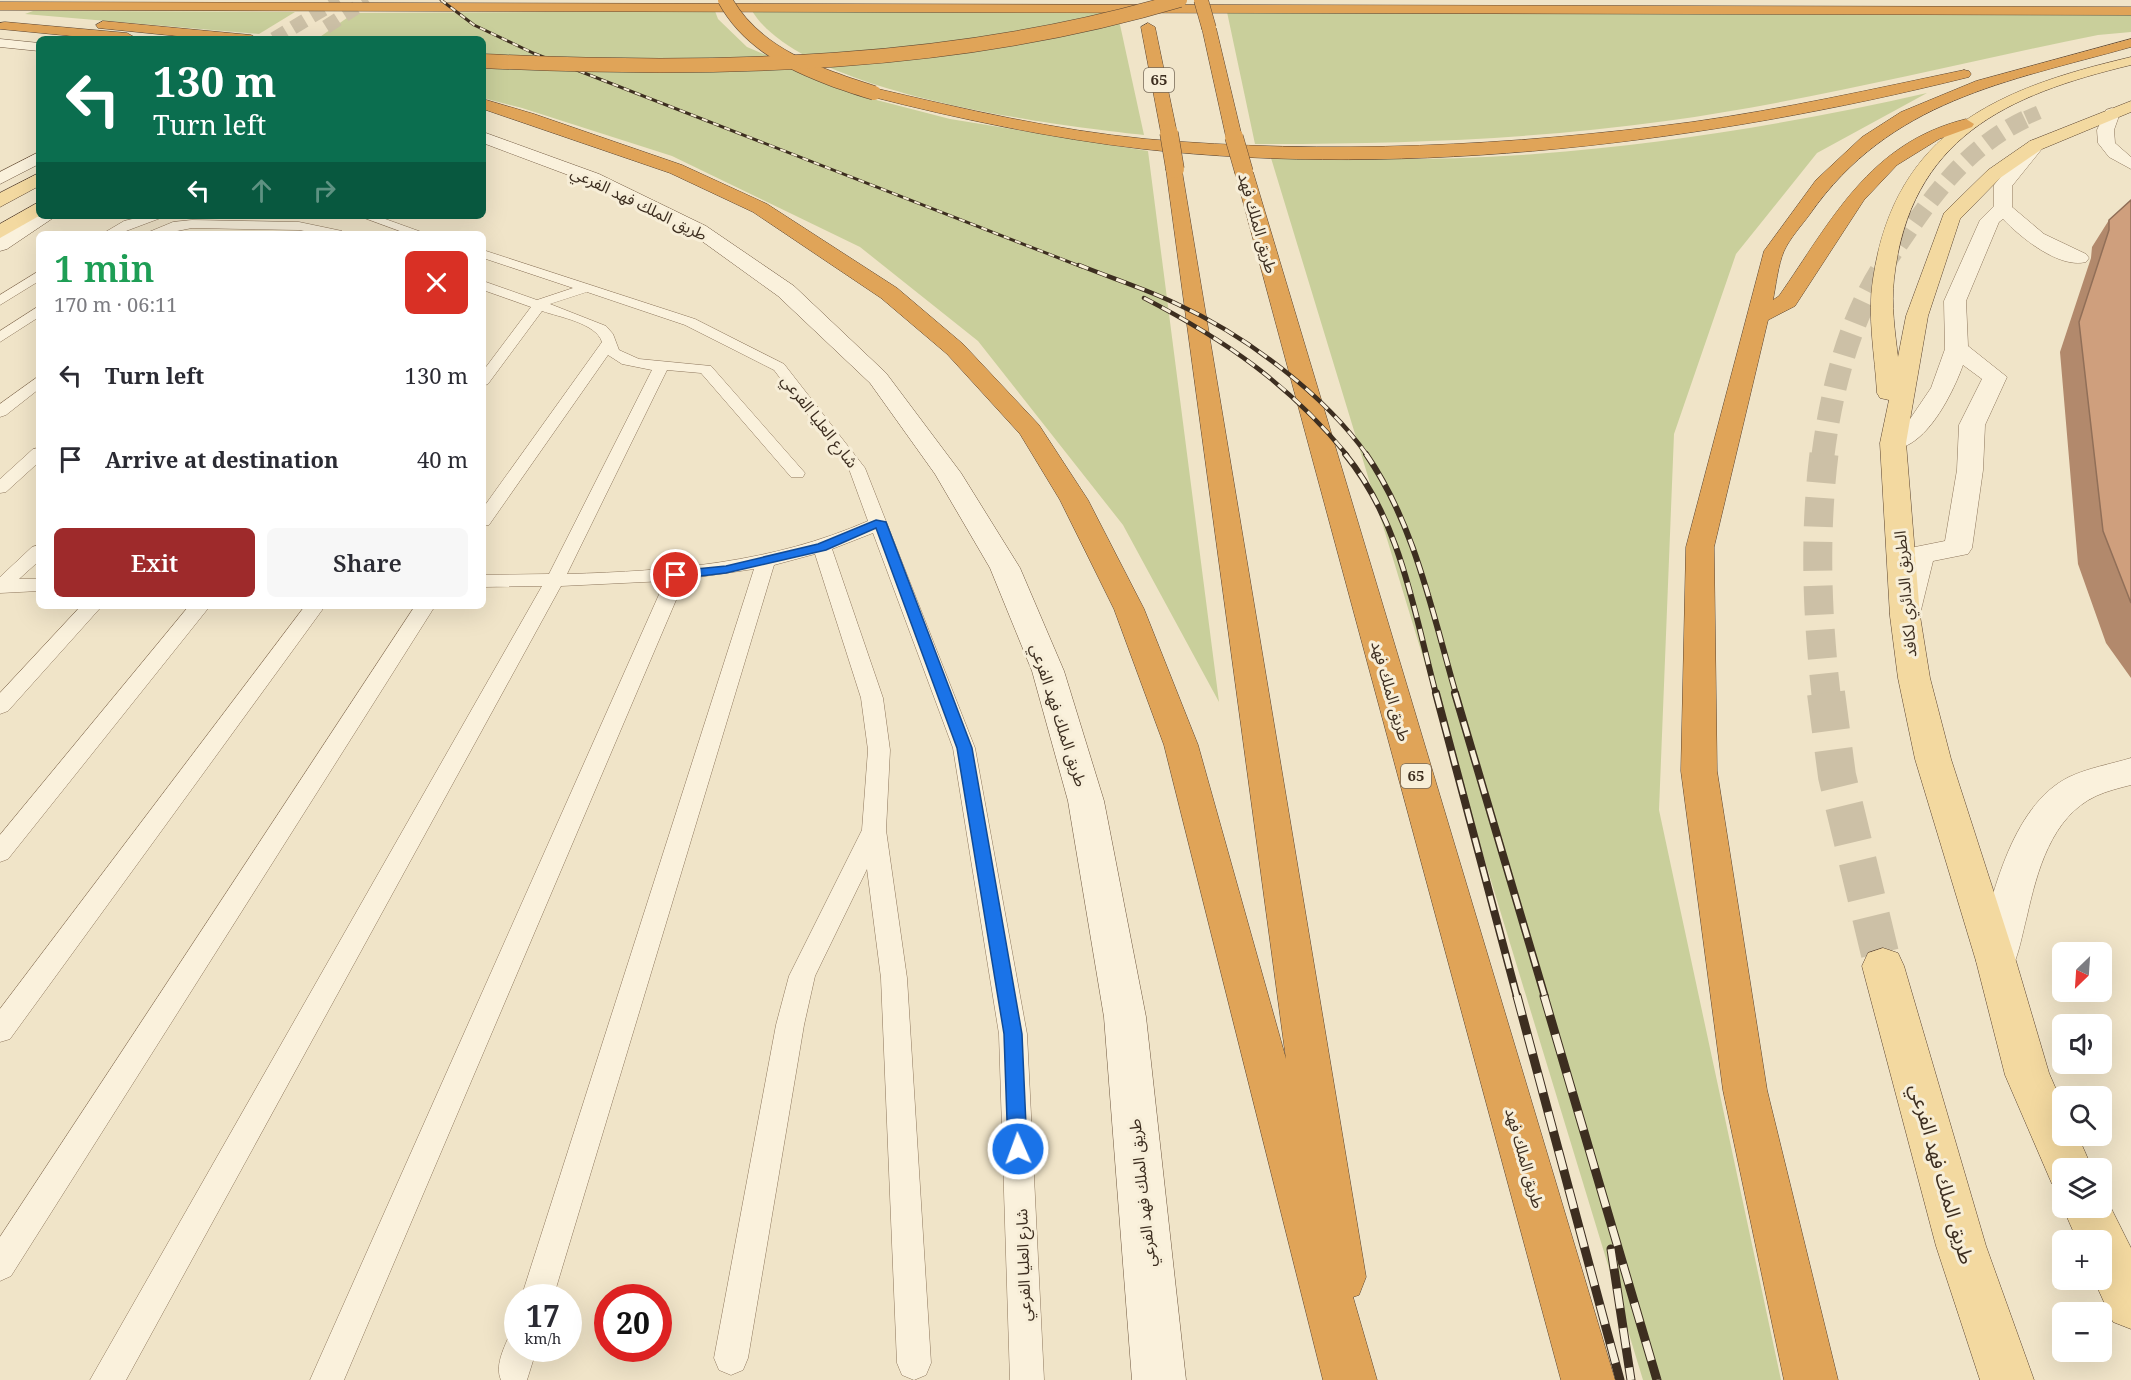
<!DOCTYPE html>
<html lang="en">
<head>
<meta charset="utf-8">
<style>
  body { margin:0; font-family:"Noto Serif","Noto Sans Arabic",serif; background:#f7f7f7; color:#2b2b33; height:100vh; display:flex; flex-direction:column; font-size:22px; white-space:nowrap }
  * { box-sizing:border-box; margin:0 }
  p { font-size:20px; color:#7c7c81 }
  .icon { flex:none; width:33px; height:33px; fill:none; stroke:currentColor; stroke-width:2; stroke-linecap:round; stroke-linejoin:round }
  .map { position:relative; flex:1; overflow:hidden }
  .panel { position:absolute; left:36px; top:231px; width:450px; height:378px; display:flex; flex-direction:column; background:#fff; border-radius:9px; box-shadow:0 6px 24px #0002 }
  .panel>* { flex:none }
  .top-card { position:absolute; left:36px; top:36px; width:450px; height:183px; border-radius:9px; box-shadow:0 6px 24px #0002; background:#0b6e4f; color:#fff; overflow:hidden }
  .needle { width:39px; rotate:205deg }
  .tools { position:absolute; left:2052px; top:942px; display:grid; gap:12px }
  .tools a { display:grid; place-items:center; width:60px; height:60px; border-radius:9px; background:#fff; box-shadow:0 6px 24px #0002; font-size:30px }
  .speed { position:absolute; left:504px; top:1284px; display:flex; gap:12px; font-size:30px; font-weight:700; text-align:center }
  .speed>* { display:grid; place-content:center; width:78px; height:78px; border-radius:50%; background:#fff; box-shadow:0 6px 24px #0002; line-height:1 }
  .speed small { font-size:15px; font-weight:400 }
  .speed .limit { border:9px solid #d22; background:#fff; color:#111 }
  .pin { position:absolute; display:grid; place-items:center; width:51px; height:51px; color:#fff; margin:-26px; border:3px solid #fff; border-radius:50%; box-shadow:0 2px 6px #0007 }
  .me { position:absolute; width:66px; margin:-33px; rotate:358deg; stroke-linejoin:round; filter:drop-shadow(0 0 4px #0008) }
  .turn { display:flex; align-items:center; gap:21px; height:126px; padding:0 18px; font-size:27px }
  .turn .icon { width:78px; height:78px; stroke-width:2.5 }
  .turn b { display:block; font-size:42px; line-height:51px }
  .lanes { display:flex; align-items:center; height:57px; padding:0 18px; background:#0003; justify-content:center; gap:30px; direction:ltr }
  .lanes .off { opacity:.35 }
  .round { display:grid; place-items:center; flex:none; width:63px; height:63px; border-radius:9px; background:#f7f7f7 }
  .summary { display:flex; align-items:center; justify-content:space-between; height:102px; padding:0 18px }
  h1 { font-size:36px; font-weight:600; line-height:45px; color:#1e9e55 }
  .button { display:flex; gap:12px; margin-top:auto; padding:12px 18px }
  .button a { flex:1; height:69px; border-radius:9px; background:#9e2a2b; color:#fff; font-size:24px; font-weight:600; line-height:69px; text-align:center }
  .button a+a { background:#f7f7f7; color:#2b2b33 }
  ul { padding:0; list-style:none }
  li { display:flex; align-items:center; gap:18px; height:84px; padding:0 18px }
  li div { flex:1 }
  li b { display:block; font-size:22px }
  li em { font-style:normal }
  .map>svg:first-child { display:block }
  .green { fill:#c9cf9b }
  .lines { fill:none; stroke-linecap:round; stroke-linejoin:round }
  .primary-tunnel-far4 { stroke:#ccc0a6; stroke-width:14; stroke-dasharray:14 8; stroke-linecap:butt }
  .primary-tunnel-far3 { stroke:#ccc0a6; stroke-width:18; stroke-dasharray:18 9; stroke-linecap:butt }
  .primary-tunnel-far2 { stroke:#ccc0a6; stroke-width:23; stroke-dasharray:23 11; stroke-linecap:butt }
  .primary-tunnel-far1 { stroke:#ccc0a6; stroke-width:29; stroke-dasharray:29 15; stroke-linecap:butt }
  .primary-tunnel { stroke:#ccc0a6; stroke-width:38; stroke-dasharray:38 19; stroke-linecap:butt }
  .lane-casing { stroke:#8d765c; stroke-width:1 }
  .street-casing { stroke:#8d765c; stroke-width:1 }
  .secondary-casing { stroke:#6f573f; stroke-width:1 }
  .primary-casing { stroke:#5b4430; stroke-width:1 }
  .highway-casing { stroke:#5b4430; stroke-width:1 }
  .lane { fill:#faf1dc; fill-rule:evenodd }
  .street { fill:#faf1dc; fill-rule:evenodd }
  .secondary { fill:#faf1dc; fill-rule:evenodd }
  .primary { fill:#f3d9a0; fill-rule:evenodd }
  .highway { fill:#e0a458; fill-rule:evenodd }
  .rail-far4-casing { stroke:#3d2e20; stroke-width:3 }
  .rail-far3-casing { stroke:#3d2e20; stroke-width:4.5 }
  .rail-far2-casing { stroke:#3d2e20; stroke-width:6 }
  .rail-far1-casing { stroke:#3d2e20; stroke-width:8 }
  .rail-casing { stroke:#3d2e20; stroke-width:9 }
  .rail-far4 { stroke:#f7eed8; stroke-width:2; stroke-dasharray:6; stroke-linecap:butt }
  .rail-far3 { stroke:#f7eed8; stroke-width:3; stroke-dasharray:10; stroke-linecap:butt }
  .rail-far2 { stroke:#f7eed8; stroke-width:4; stroke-dasharray:12; stroke-linecap:butt }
  .rail-far1 { stroke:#f7eed8; stroke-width:5; stroke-dasharray:15; stroke-linecap:butt }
  .rail { stroke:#f7eed8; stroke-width:7; stroke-dasharray:20; stroke-linecap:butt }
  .highway-bridge-far1-casing { stroke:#5b4430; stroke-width:15; stroke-linecap:butt }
  .highway-bridge-casing { stroke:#5b4430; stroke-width:19; stroke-linecap:butt }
  .highway-bridge-far1 { stroke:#e0a458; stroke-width:14 }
  .highway-bridge { stroke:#e0a458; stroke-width:18 }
  .wall { fill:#b2896c }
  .building { fill:#cf9f7d; stroke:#916f58; stroke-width:1.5 }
  .route { fill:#1a73e8; stroke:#114b97; stroke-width:1.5 }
  .labels { text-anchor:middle; stroke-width:6; stroke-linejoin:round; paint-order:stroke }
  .shield { fill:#f7eed8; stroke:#756857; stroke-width:1.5 }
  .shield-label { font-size:15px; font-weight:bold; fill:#3d2e20 }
  .street-label { font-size:16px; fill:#3d2e20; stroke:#f7eed8 }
  .near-street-label { font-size:20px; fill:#3d2e20; stroke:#f7eed8 }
</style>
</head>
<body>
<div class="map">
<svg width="2131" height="1380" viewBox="0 0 2131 1380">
  <rect width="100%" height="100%" fill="#f0e4c8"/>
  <g class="green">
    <polygon points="33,11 295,12 259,34 25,14"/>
    <polygon points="715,11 718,19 747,47 865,97 950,119 1148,151 1219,702 1123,525 978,341 860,247 672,156 522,108 483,98 483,39 317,39 354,13"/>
    <path d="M752 11H1117L1144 135C1050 125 804 94 752 11Z"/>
    <path d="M1227 12 2131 13V32L2098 35C1954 64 1812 101 1666 121 1530 140 1393 144 1255 144Z"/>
    <path d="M1927 93 1817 153 1736 254 1674 434 1659 810 1781 1380H1643L1271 158C1359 159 1448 161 1535 154 1667 144 1799 122 1927 93Z"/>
  </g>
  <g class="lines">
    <g class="primary-tunnel-far4">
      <polyline points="326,27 368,0"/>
      <polyline points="274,39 339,0"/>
      <polyline points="2026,118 2044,110"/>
    </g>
    <path class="primary-tunnel-far3" d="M1884 267C1925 207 1961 148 2030 117"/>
    <path class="primary-tunnel-far2" d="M1823 455C1831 392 1849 319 1885 265"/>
    <path class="primary-tunnel-far1" d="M1824 454C1814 535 1817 614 1826 694"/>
    <polyline class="primary-tunnel" points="1826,693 1837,776 1883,966"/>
    <g class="lane-casing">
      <g id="lane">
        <polygon points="145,216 166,216 118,234 102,234 124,221"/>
        <polygon points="359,216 377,216 427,234 408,234"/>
        <polygon points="192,220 299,222 342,231 344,234 320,234 299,230 192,228 162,234 144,234 173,222"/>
        <path d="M483 250 695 319 784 364 865 468 975 748 1027 1034 1044 1380H1010L999 1034 953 748 873 533 832 549 883 698 890 750 886 830 907 978 931 1363 926 1375 914 1380 902 1375 897 1363 881 978 867 869 815 976 804 1025 748 1358 743 1370 731 1375 719 1370 714 1358 776 1025 789 976 862 830 868 750 861 698 815 554 774 565 553 1298H521L754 569 685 579 344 1380H310L665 581 561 586 126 1380H90L542 586 483 587V575L549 574 652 370 622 364 608 355 489 525 483 526V508L602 342C596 323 559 317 542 311L488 384 483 386V371L531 307 483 290V281L537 300 573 288 483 258ZM587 292 685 325 774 370 849 469 868 521C772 563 672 571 567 574L667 370 701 373 791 477H803L805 473 711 366 639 359 619 350 613 334 606 326 550 304Z"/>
        <polygon points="39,271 39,281 0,305 0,295"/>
        <polygon points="39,306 39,317 0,342 0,331"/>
        <polygon points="39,376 39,389 6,415 0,417 0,404"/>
        <polygon points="39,448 39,462 6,492 0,493 0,479 33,449"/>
        <polygon points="39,545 39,561 19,579 39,579 39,591 0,593 0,577 32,547"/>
        <polygon points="81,606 102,606 8,711 0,714 0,693"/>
        <polygon points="189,606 210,606 8,859 0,862 0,835"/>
        <polygon points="305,606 325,606 10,1039 0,1042 0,1009"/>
        <polygon points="415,606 435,606 11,1276 0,1281 0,1237"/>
        <path d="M518 1333V1348H537L527 1380H501C495 1366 503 1350 509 1336Z"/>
      </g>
    </g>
    <g class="street-casing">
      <g id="street">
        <polygon points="2112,108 2120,113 2114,130 2115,143 2131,157 2131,169 2109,157 2098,143 2097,130 2106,110"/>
        <path d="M2036 140 2045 145 2012 186V207L2044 234 2086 254 2089 258 2086 262C2059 269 2020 237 2003 219L1999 222 1966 301 1968 346 2007 377 1985 425 1983 470 1972 548 1968 554 1933 561 1920 614 1916 621 1905 624 1894 621 1890 614 1905 554 1910 548 1945 541 1957 470 1959 425 1982 379 1963 365C1953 393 1922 458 1884 448L1880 443 1910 419 1931 388 1945 349 1944 301 1980 220 1994 206V185L2030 141Z"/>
        <path d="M2131 758V785C2119 788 2107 791 2096 796 2051 817 2037 872 2027 916 2022 935 2019 955 2010 973L1996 979 1982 973 1976 961C1990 902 2010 806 2069 777 2088 768 2111 764 2131 758Z"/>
      </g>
    </g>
    <g class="secondary-casing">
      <g id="secondary">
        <polygon points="0,39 39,43 39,51 0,47"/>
        <polygon points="483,132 599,174 706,226 794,286 886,373 961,473 1020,568 1064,671 1104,801 1146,1017 1186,1380 1132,1380 1104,1017 1068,801 1032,671 990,568 935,474 870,383 778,296 692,234 587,182 483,143"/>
        <polygon points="39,152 39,164 0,184 0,172"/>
        <polygon points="39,212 39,216 56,216 7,249 0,251 0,236"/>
      </g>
    </g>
    <g class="primary-casing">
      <g id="primary">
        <path d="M2131 57V65C2006 95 1910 138 1894 279 1891 305 1895 332 1898 357L1906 316 1944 213 1988 170 2030 141 2131 101V112L2042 149 2000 178 1960 219 1928 316 1906 443 1920 616 1930 678 1951 759 2016 961 2049 1073 2062 1103V1136H2078L2092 1168H2062V1189L2052 1184 2005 1075 1976 961 1915 759 1898 678 1890 616 1880 443 1889 400 1880 398 1877 393C1875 356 1867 316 1873 279 1895 130 1999 88 2131 57Z"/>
        <polygon points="39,173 39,186 0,207 0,193"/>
        <polygon points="39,202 39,216 0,238 0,224"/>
        <polygon points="1883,948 1898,953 1904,966 1986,1246 2034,1380 1980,1380 1936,1246 1862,966 1868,953"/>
        <polygon points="2102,1190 2131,1248 2131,1329 2113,1322 2094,1280 2102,1280 2102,1240 2077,1240 2063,1208 2102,1208"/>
      </g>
    </g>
    <g class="highway-casing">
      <g id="highway">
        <polygon points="0,2 2131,7 2131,15 0,10"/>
        <polygon points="103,21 251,35 258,39 207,39 98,28 96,25"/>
        <polygon points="5,22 127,33 134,37 103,39 0,29 0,23"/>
        <polygon points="1148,23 1155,27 1177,133 1169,138 1161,133 1141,27"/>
        <polygon points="1209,24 1216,28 1242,137 1234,142 1226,137 1202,28"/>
        <path d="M2131 39V47C2006 82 1890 100 1810 214 1802 225 1790 238 1784 251 1778 265 1776 285 1773 300L1779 296C1832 220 1869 143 1966 119L1974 124 1972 127 1939 139 1897 165 1864 200 1795 306 1768 320 1714 547 1717 771 1767 1090 1838 1380H1784L1723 1090 1681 771 1686 547 1764 251 1816 180 1862 137 1901 112 1976 81Z"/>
        <path d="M1964 70 1969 71 1971 74 1969 77C1708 142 1412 179 1143 149 1050 138 959 119 869 96L866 93 874 88C964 109 1054 130 1146 139 1328 155 1511 146 1692 122 1784 109 1874 89 1964 70Z"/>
        <polygon points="483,99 534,114 682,165 767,204 897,288 963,344 1039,425 1088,500 1144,609 1198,745 1286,1059 1166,169 1175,164 1181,165 1366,1277 1359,1295 1353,1297 1377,1380 1323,1380 1164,745 1114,609 1060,500 1020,434 947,354 881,298 753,212 670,173 483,109"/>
        <polygon points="1244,167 1253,172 1615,1380 1561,1380 1235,172"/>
      </g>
    </g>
    <use href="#lane" class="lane"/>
    <use href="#street" class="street"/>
    <use href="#secondary" class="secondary"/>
    <use href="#primary" class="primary"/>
    <use href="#highway" class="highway"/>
    <g class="rail-far4-casing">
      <polyline id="rail-far4" points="441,0 474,25 533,53 1082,267"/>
    </g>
    <g class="rail-far3-casing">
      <g id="rail-far3">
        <path d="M1079 265C1111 278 1146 289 1177 304 1245 335 1324 394 1367 455"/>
        <path d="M1144 298C1225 340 1289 384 1347 455"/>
      </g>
    </g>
    <g class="rail-far2-casing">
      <g id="rail-far2">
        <path d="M1345 454C1401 522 1414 612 1436 694"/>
        <path d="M1366 454C1415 525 1432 612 1456 694"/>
      </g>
    </g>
    <g class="rail-far1-casing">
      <g id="rail-far1">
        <polyline points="1436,693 1517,997"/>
        <polyline points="1455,693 1545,997"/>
      </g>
    </g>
    <g class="rail-casing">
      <g id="rail">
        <polyline points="1517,996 1620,1380"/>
        <polyline points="1544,996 1657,1380"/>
        <polyline points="1611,1249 1631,1380"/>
      </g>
    </g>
    <use href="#rail-far4" class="rail-far4"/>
    <use href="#rail-far3" class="rail-far3"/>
    <use href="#rail-far2" class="rail-far2"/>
    <use href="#rail-far1" class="rail-far1"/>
    <use href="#rail" class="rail"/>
    <g class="highway-bridge-far1-casing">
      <g id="highway-bridge-far1">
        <path d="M725 0C755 55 818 75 874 93"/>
        <polyline points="1201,0 1209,28"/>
        <path d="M483 61C715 72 956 67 1180 0"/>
      </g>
    </g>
    <g class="highway-bridge-casing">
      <g id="highway-bridge">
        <polyline points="1169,133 1175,169"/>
        <polyline points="1234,137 1244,172"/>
      </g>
    </g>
    <use href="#highway-bridge-far1" class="highway-bridge-far1"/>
    <use href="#highway-bridge" class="highway-bridge"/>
  </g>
  <polygon class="wall" points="2131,200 2131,678 2106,643 2078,564 2060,352 2091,258 2092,247 2109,220"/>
  <polygon class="building" points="2131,200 2131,603 2103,531 2079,322 2109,230 2109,220"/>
  <polygon class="route" points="876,520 886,522 972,748 1022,1034 1027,1149 1025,1156 1018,1159 1011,1156 1008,1149 1004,1034 957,748 876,528 826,550 726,573 676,579 670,575 676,571 726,566 818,544"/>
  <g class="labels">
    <g class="shield">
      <rect x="1144" y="68" width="30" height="24" rx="4.5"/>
      <rect x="1401" y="764" width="30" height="24" rx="4.5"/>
    </g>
    <g class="shield-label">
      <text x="1159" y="85">65</text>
      <text x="1416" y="781">65</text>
    </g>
    <g class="street-label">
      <text transform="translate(639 203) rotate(26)" y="6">طريق الملك فهد الفرعي</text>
      <text transform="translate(1258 223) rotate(74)" y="6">طريق الملك فهد</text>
      <text transform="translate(820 421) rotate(52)" y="6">شارع العليا الفرعي</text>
      <text transform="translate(1905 594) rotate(-95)" y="6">الطريق الدائري لكافد</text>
      <text transform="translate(1391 691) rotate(74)" y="6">طريق الملك فهد</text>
      <text transform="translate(1059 715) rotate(72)" y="6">طريق الملك فهد الفرعي</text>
      <text transform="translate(1525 1158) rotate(74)" y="6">طريق الملك فهد</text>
      <text transform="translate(1142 1193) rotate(-96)" y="6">طريق الملك فهد الفرعي</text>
      <text transform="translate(1023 1265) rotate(-92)" y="6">شارع العليا الفرعي</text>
    </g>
    <g class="near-street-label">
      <text transform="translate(1942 1174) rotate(74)" y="7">طريق الملك فهد الفرعي</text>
    </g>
  </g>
</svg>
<div class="tools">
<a><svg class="needle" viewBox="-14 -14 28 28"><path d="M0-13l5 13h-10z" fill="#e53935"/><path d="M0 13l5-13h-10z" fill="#7c7c81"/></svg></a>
<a><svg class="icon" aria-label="sound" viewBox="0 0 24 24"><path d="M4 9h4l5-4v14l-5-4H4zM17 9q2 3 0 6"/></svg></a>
<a><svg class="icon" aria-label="search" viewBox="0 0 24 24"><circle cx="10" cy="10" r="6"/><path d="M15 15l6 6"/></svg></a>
<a><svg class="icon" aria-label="layers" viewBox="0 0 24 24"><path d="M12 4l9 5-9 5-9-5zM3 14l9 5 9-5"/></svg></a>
<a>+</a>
<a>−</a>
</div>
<div class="speed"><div>17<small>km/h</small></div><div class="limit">20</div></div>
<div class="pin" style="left:676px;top:575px;background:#d93025"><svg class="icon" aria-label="arrive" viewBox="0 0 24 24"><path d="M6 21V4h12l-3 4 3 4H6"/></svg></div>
<svg class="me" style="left:1018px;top:1149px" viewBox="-20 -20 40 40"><circle r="17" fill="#1a73e8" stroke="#fff" stroke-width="3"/><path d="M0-11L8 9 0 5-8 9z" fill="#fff"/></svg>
<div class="top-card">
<div class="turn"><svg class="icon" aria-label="left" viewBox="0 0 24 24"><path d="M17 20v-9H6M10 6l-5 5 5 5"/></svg><div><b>130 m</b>Turn left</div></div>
<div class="lanes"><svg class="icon" aria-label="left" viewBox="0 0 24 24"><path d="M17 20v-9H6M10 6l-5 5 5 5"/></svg><svg class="icon off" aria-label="ahead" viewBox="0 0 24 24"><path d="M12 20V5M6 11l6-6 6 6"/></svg><svg class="icon off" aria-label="right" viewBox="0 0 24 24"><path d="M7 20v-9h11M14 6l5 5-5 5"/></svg></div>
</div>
<section class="panel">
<div class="summary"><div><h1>1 min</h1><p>170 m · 06:11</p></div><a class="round" style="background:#d93025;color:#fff"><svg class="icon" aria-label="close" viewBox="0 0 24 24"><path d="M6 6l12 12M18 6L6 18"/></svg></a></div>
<ul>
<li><svg class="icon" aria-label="left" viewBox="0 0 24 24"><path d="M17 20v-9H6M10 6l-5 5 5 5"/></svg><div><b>Turn left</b></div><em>130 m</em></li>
<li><svg class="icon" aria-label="arrive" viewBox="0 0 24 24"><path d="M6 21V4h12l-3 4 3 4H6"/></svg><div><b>Arrive at destination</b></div><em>40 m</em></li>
</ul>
<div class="button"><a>Exit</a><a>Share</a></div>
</section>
</div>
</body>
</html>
